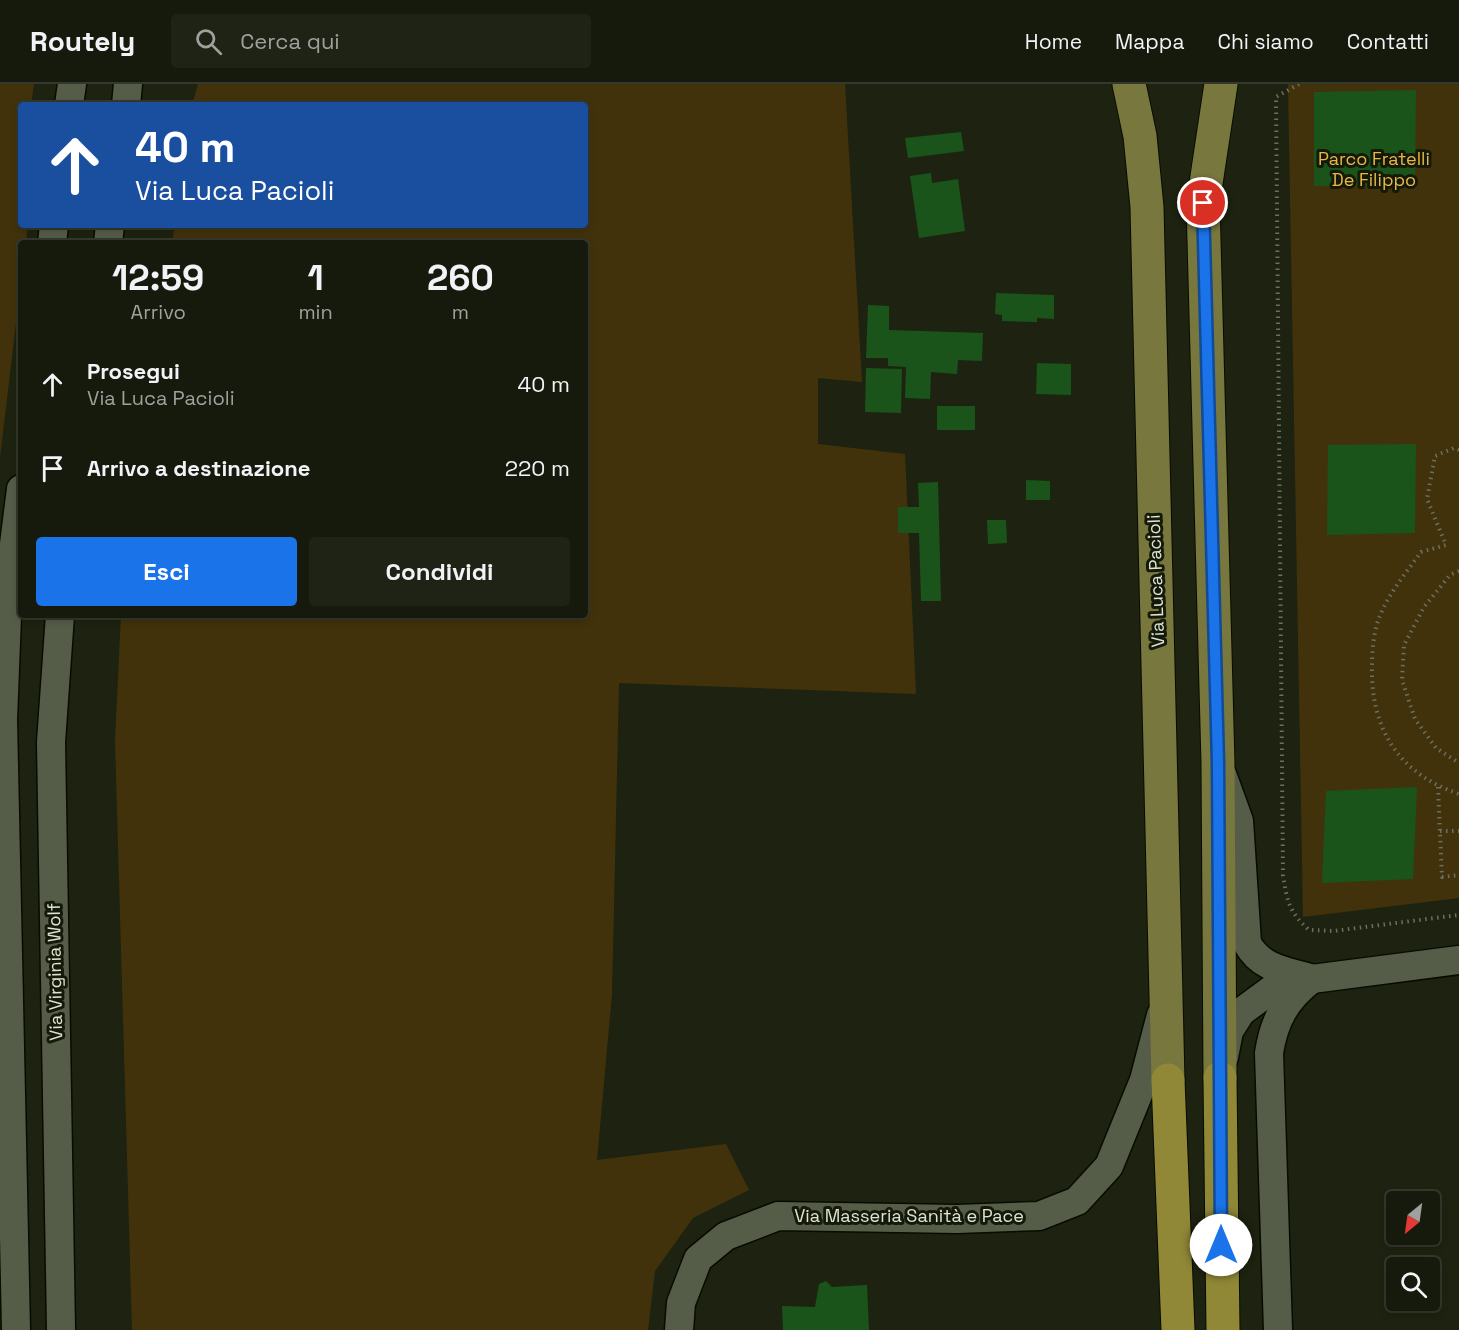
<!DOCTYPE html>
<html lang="it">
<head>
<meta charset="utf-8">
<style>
  body { margin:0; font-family:"Space Grotesk",sans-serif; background:#1f2315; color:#f1f3f6; height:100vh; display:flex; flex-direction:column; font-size:22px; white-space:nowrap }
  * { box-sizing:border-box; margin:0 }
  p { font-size:20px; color:#9ea19d }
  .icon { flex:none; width:33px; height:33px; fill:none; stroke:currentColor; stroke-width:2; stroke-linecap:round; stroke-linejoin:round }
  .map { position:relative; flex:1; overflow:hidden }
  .sheet { position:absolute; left:18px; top:156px; width:570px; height:378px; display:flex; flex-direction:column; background:#161a0c; border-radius:6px; box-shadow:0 3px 9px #0003,0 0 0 2px #35382d }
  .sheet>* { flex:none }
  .guide { position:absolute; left:18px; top:18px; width:570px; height:126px; border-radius:6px; box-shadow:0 3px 9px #0003,0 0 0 2px #35382d; background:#1a4fa0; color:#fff; overflow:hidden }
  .needle { width:39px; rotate:209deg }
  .tools { position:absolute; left:1386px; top:1107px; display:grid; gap:12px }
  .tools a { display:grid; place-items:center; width:54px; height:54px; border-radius:6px; background:#161a0c; box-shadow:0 3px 9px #0003,0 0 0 2px #35382d; font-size:30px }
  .pin { position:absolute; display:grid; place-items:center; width:51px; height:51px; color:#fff; margin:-26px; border:3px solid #fff; border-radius:50%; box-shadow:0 2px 6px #0007 }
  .me { position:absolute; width:66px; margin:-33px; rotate:0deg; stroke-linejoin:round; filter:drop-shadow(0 0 4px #0008) }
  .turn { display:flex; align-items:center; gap:21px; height:126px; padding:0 18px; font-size:27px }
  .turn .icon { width:78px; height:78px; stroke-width:2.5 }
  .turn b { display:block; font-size:42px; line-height:51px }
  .eta { display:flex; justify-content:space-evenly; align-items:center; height:102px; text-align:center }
  .eta b { font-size:36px; font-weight:700; line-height:42px }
  .button { display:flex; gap:12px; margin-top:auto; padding:12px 18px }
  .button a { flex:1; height:69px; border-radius:6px; background:#1a73e8; color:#fff; font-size:24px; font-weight:700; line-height:69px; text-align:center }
  .button a+a { background:#1f2315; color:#f1f3f6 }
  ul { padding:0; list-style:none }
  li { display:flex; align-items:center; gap:18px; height:84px; padding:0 18px }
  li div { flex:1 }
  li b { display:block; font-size:22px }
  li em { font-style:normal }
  header { display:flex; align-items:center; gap:36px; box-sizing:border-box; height:84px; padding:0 30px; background:#161a0c; border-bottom:2px solid #35382d }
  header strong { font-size:28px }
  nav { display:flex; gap:33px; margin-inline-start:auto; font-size:21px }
  .search { width:420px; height:54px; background:#1f2315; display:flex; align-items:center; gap:15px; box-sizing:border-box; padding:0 21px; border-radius:6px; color:#9ea19d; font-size:22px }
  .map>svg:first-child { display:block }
  .green { fill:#42320b }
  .building { fill:#1a541b }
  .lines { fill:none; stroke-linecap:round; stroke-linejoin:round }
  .minor-casing { stroke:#080c00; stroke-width:31 }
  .major-casing { stroke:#080c00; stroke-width:35 }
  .highway-casing { stroke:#080c00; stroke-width:35 }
  .path { stroke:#6b7060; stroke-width:4; stroke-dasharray:1.5 4.5; stroke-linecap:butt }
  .minor { stroke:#555d48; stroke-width:28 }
  .major { stroke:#78773e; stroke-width:33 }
  .highway { stroke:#908837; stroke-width:33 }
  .route-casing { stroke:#114b97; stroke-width:15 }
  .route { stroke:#1a73e8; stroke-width:10 }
  .labels { text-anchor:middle; stroke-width:6; stroke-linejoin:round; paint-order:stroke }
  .park-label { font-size:18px; fill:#e9b749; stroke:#141a07 }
  .street-label { font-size:18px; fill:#dee3d7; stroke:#141a07 }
</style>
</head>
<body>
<header>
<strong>Routely</strong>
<div class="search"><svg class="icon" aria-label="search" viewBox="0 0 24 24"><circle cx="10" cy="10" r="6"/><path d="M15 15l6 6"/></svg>Cerca qui</div>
<nav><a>Home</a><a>Mappa</a><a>Chi siamo</a><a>Contatti</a></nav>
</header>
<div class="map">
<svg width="1459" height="1246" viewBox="0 0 1459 1246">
  <rect width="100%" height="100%" fill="#1d2310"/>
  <g class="green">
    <polygon points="0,0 34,0 31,21 21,21 21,141 28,141 26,159 21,159 21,198 0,373"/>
    <polygon points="198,0 845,0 862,298 818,294 818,360 905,370 916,610 619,599 612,910 597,1076 726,1060 749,1106 693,1134 655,1187 648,1246 132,1246 115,657 121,531 585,531 585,159 172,159 175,141 585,141 585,21 192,21"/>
    <polygon points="1288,0 1459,0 1459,814 1303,833"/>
  </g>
  <g class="building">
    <polygon points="1416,6 1415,101 1314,102 1314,8"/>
    <polygon points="961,48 964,67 908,74 905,54"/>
    <polygon points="931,89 932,99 958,95 965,147 919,154 910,92"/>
    <polygon points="996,209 1054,211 1054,235 1037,234 1037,238 1002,237 1002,231 995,230"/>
    <polygon points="868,221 889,222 889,246 983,249 982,277 958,276 957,290 931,288 930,315 905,314 906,283 888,282 888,274 866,274"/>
    <polygon points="1037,279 1071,280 1071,311 1036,310"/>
    <polygon points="866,284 902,285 901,329 865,328"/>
    <rect x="937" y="322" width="38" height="24"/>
    <polygon points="1416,360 1415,449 1327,451 1328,361"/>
    <polygon points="1026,396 1050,397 1050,416 1026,416"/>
    <polygon points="938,398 941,517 921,517 919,449 898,449 898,423 919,423 918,399"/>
    <polygon points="987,436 1006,436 1007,459 988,460"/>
    <polygon points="1417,703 1413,795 1322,799 1326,707"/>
    <polygon points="826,1197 832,1203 867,1201 869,1246 783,1246 782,1222 815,1223 819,1200"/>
  </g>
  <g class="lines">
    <g class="minor-casing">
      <g id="minor">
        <polyline points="69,21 72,0"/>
        <polyline points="126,21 128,0"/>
        <polyline points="52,159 54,141"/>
        <polyline points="108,159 110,141"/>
        <polyline points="60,531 51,658 61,1246"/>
        <path d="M1222 690 1239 737 1247 859C1260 884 1285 887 1310 894"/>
        <polyline points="1224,973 1229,947 1241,928 1275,903 1312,895 1459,876"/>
        <polyline points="16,1246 3,636 8,507 21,405"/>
        <polyline points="679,1246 681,1219 698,1175 726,1152 778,1132 957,1135 1039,1132 1077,1117 1109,1082 1144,996 1161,931"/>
        <path d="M1278 1246 1269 969C1274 936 1286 915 1312 895"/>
      </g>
    </g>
    <g class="major-casing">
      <g id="major">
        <polyline points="1129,0 1140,52 1147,123 1168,996"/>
        <polyline points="1220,994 1218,679 1203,119 1221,0"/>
      </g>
    </g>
    <g class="highway-casing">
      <g id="highway">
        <polyline points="1220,994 1223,1246"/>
        <polyline points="1168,996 1178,1246"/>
      </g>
    </g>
    <g class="path">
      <path d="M1299 0 1276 13 1283 791C1287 817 1289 828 1309 846L1333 847 1459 831"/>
      <path d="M1459 366 1454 364 1435 372 1427 415 1446 461 1421 468C1406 489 1388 510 1379 534 1374 547 1372 566 1372 580 1370 643 1397 689 1459 710"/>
      <polyline points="1459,487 1450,491 1424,523 1404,561 1402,596 1415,635 1436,664 1459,679"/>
      <polyline points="1438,703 1442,793 1459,791"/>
      <polyline points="1440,747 1459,747"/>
    </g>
    <use href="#minor" class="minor"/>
    <use href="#major" class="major"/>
    <use href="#highway" class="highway"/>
  </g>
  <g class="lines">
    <g class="route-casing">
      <polyline id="route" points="1203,119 1218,679 1221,1161"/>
    </g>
    <use href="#route" class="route"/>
  </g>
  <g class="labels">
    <g class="park-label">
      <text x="1374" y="81">Parco Fratelli<tspan x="1374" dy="21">De Filippo</tspan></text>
    </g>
    <g class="street-label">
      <text transform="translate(1156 497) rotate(-92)" y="6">Via Luca Pacioli</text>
      <text transform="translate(55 888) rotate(-91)" y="6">Via Virginia Wolf</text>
      <text x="909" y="1138">Via Masseria Sanità e Pace</text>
    </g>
  </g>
</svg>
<div class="tools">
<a><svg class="needle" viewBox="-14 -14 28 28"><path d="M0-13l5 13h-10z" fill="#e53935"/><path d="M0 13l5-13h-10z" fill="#9ea19d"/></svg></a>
<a><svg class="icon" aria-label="search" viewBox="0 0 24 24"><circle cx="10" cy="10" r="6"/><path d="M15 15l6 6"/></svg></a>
</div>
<div class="pin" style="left:1203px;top:119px;background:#d93025"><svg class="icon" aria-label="arrive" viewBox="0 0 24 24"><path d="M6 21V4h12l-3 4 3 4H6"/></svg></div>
<svg class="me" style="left:1221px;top:1161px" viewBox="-20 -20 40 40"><circle r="19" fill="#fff"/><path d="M0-13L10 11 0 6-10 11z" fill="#1a73e8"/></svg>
<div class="guide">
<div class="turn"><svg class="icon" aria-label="ahead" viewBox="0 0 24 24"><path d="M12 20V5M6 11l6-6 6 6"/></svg><div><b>40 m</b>Via Luca Pacioli</div></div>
</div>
<section class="sheet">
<div class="eta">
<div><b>12:59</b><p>Arrivo</p></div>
<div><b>1</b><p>min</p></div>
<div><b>260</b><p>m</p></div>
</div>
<ul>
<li><svg class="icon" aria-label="ahead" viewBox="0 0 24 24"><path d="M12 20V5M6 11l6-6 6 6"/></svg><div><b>Prosegui</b><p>Via Luca Pacioli</p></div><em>40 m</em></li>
<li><svg class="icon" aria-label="arrive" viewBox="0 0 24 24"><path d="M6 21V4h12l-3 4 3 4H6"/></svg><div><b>Arrivo a destinazione</b></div><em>220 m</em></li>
</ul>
<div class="button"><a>Esci</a><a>Condividi</a></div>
</section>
</div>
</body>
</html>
